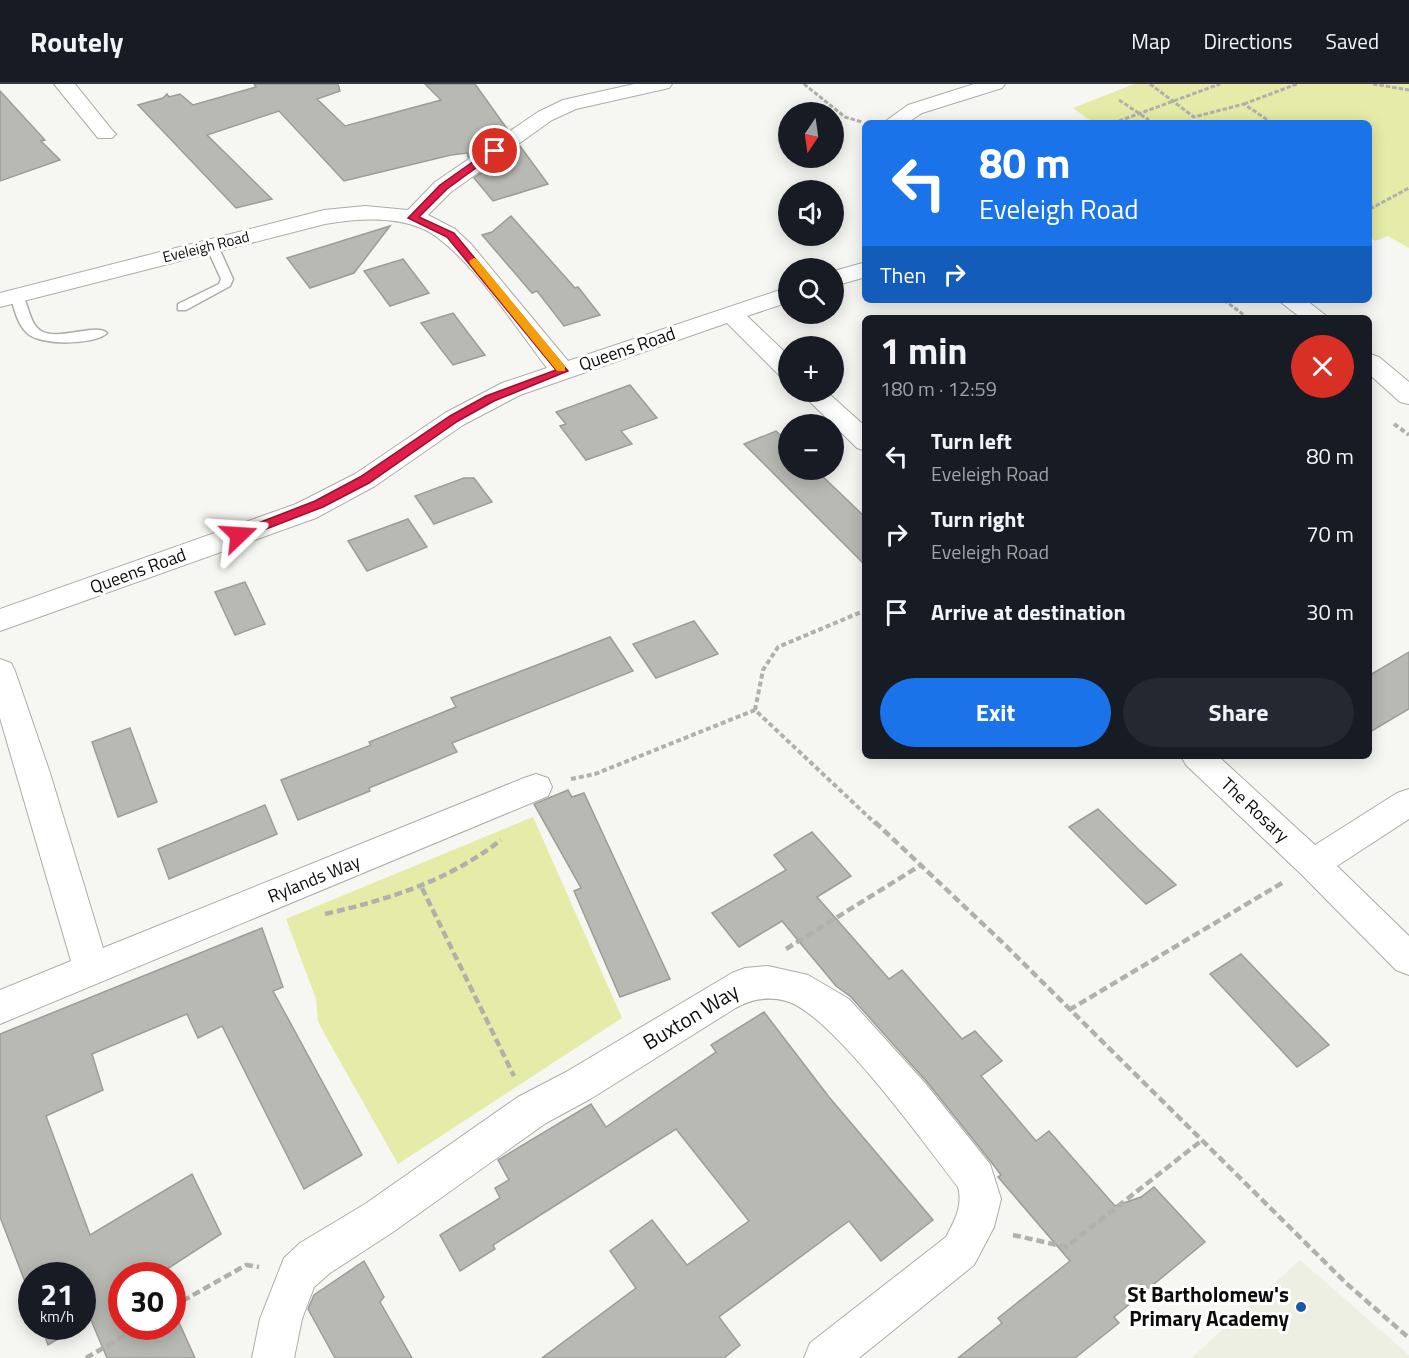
<!DOCTYPE html>
<html lang="en">
<head>
<meta charset="utf-8">
<style>
  body { margin:0; font-family:"Titillium Web",sans-serif; background:#242831; color:#f1f3f6; height:100vh; display:flex; flex-direction:column; font-size:22px; white-space:nowrap }
  * { box-sizing:border-box; margin:0 }
  p { font-size:20px; color:#9ea1a6 }
  .icon { flex:none; width:33px; height:33px; fill:none; stroke:currentColor; stroke-width:2; stroke-linecap:round; stroke-linejoin:round }
  .map { position:relative; flex:1; overflow:hidden }
  .drawer { position:absolute; left:862px; top:231px; width:510px; height:444px; display:flex; flex-direction:column; background:#171b24; border-radius:9px; box-shadow:0 3px 15px #0003 }
  .drawer>* { flex:none }
  .banner { position:absolute; left:862px; top:36px; width:510px; height:183px; border-radius:9px; box-shadow:0 3px 15px #0003; background:#1a73e8; color:#fff; overflow:hidden }
  .needle { width:39px; rotate:193deg }
  .fabs { position:absolute; left:778px; top:18px; display:grid; gap:12px }
  .fabs a { display:grid; place-items:center; width:66px; height:66px; border-radius:50%; background:#171b24; box-shadow:0 3px 15px #0003; font-size:30px }
  .speed { position:absolute; left:18px; top:1178px; display:flex; gap:12px; font-size:30px; font-weight:700; text-align:center }
  .speed>* { display:grid; place-content:center; width:78px; height:78px; border-radius:50%; background:#171b24; box-shadow:0 3px 15px #0003; line-height:1 }
  .speed small { font-size:15px; font-weight:400 }
  .speed .limit { border:9px solid #d22; background:#fff; color:#111 }
  .pin { position:absolute; display:grid; place-items:center; width:51px; height:51px; color:#fff; margin:-26px; border:3px solid #fff; border-radius:50%; box-shadow:0 2px 6px #0007 }
  .me { position:absolute; width:66px; margin:-33px; rotate:70deg; stroke-linejoin:round; filter:drop-shadow(0 0 4px #0008) }
  .turn { display:flex; align-items:center; gap:21px; height:126px; padding:0 18px; font-size:27px }
  .turn .icon { width:78px; height:78px; stroke-width:2.5 }
  .turn b { display:block; font-size:42px; line-height:51px }
  .then { display:flex; align-items:center; height:57px; padding:0 18px; background:#0003; gap:12px; font-size:22px }
  .round { display:grid; place-items:center; flex:none; width:63px; height:63px; border-radius:32px; background:#242831 }
  .head { display:flex; align-items:center; justify-content:space-between; height:102px; padding:0 18px }
  h1 { font-size:36px; font-weight:700; line-height:45px }
  .cta { display:flex; gap:12px; margin-top:auto; padding:12px 18px }
  .cta a { flex:1; height:69px; border-radius:36px; background:#1a73e8; color:#fff; font-size:24px; font-weight:700; line-height:69px; text-align:center }
  .cta a+a { background:#242831; color:#f1f3f6 }
  ul { padding:0; list-style:none }
  li { display:flex; align-items:center; gap:18px; height:78px; padding:0 18px }
  li div { flex:1 }
  li b { display:block; font-size:22px }
  li em { font-style:normal }
  header { display:flex; align-items:center; gap:36px; box-sizing:border-box; height:84px; padding:0 30px; background:#171b24; border-bottom:2px solid #363941 }
  header strong { font-size:28px }
  nav { display:flex; gap:33px; margin-inline-start:auto; font-size:21px }
  .map>svg:first-child { display:block }
  .built { fill:#edefe2 }
  .green { fill:#e4eca7 }
  .building { fill:#b8b9b3; stroke:#9d9d98; stroke-width:1.5 }
  .lines { fill:none; stroke-linecap:round; stroke-linejoin:round }
  .lane-casing { stroke:#acada8; stroke-width:3 }
  .street-casing { stroke:#acada8; stroke-width:2 }
  .path-far2 { stroke:#b0b0ac; stroke-width:3; stroke-dasharray:4.5 2; stroke-linecap:butt }
  .path-far1 { stroke:#b0b0ac; stroke-width:4; stroke-dasharray:5 3; stroke-linecap:butt }
  .path { stroke:#b0b0ac; stroke-width:4.5; stroke-dasharray:8 4; stroke-linecap:butt }
  .lane { fill:#fff; fill-rule:evenodd }
  .street { fill:#fff; fill-rule:evenodd }
  .route { fill:#e11d48; stroke:#92132f; stroke-width:1.5 }
  .slow { fill:#f59e0b }
  .poi-dot { fill:#1a56a7; stroke:#fff; stroke-width:2 }
  .labels { text-anchor:middle; stroke-width:6; stroke-linejoin:round; paint-order:stroke }
  .far-street-label { font-size:15px; fill:#0c0c0a; stroke:#fff }
  .street-label { font-size:18px; fill:#0c0c0a; stroke:#fff }
  .near-street-label { font-size:21px; fill:#0c0c0a; stroke:#fff }
  .near-poi-label { font-size:21px; font-weight:bold; fill:#0c0c0a; stroke:#fff; text-anchor:end }
</style>
</head>
<body>
<header>
<strong>Routely</strong>
<nav><a>Map</a><a>Directions</a><a>Saved</a></nav>
</header>
<div class="map">
<svg width="1409" height="1274" viewBox="0 0 1409 1274">
  <rect width="100%" height="100%" fill="#f6f7f2"/>
  <polygon class="built" points="1300,1176 1409,1271 1409,1274 1191,1274"/>
  <g class="green">
    <polygon points="1134,0 1409,0 1409,164 1388,152 1375,157 1370,153 1370,39 1201,39 1195,35 1182,39 1094,39 1073,24"/>
    <polygon points="533,733 622,934 398,1080 324,949 318,937 316,915 286,835"/>
  </g>
  <g class="building">
    <polygon points="254,0 338,0 340,7 317,15 345,42 441,16 425,0 475,0 508,46 468,73 467,69 451,71 344,97 279,27 207,51 272,115 236,124 138,21 163,14 167,10 169,13 180,10 193,21 256,3"/>
    <polygon points="0,7 45,56 41,57 60,76 0,97"/>
    <polygon points="520,62 548,100 493,117 474,94"/>
    <polygon points="511,132 575,204 578,203 600,231 564,242 537,207 532,209 482,151 492,148"/>
    <polygon points="390,142 354,189 310,204 287,174"/>
    <polygon points="403,175 429,209 390,222 364,187"/>
    <polygon points="453,229 468,249 485,271 453,281 421,239"/>
    <polygon points="630,301 657,334 621,347 632,360 586,376 560,342 566,340 556,328"/>
    <polygon points="776,347 789,359 789,386 816,386 866,434 866,482 744,360"/>
    <polygon points="464,394 474,394 492,418 434,440 415,412"/>
    <polygon points="408,435 427,463 367,487 348,457"/>
    <polygon points="245,498 265,540 235,551 215,508"/>
    <polygon points="694,537 718,570 656,594 633,560"/>
    <polygon points="610,553 633,587 452,659 457,668 369,704 370,707 298,736 281,696 371,661 369,658 456,623 451,614"/>
    <polygon points="1409,568 1409,625 1370,648 1370,591"/>
    <polygon points="130,644 157,718 118,733 92,658"/>
    <polygon points="568,706 572,713 584,709 670,895 620,913 574,807 581,804 534,720"/>
    <polygon points="265,721 277,750 169,795 158,765"/>
    <polygon points="1098,725 1138,765 1176,801 1146,820 1069,743"/>
    <polygon points="812,748 851,792 817,813 889,895 902,886 962,955 975,947 1002,977 981,992 1036,1057 1049,1047 1115,1122 1141,1113 1154,1103 1205,1158 1114,1233 1119,1239 1075,1274 958,1274 1002,1239 998,1234 1070,1177 998,1093 1001,1091 992,1079 927,998 851,913 836,902 782,837 739,863 712,829 786,786 774,771"/>
    <polygon points="262,844 283,903 273,907 362,1071 304,1105 222,942 198,954 187,930 92,970 103,1006 46,1032 90,1151 192,1090 221,1150 158,1191 122,1191 122,1242 172,1242 172,1223 195,1274 107,1274 91,1236 82,1241 82,1191 32,1191 32,1216 0,1133 0,950"/>
    <polygon points="1241,870 1287,918 1329,961 1297,983 1210,890"/>
    <polygon points="764,928 829,1013 933,1136 881,1177 849,1137 719,1233 740,1261 724,1274 542,1274 636,1204 610,1167 652,1136 687,1181 749,1137 676,1045 493,1161 495,1165 460,1187 440,1151 500,1114 495,1104 509,1096 498,1076 591,1020 606,1043 716,968 711,961"/>
    <polygon points="364,1177 384,1213 380,1218 412,1274 335,1274 308,1225 314,1211"/>
    <polygon points="41,1242 80,1242 48,1261"/>
  </g>
  <g class="lines">
    <g class="lane-casing">
      <g id="lane">
        <polygon points="212,158 218,162 233,195 230,202 186,226 178,226 178,220 219,200 221,195 206,162"/>
        <path d="M16 207C30 211 26 240 43 248 61 256 97 239 107 249 95 261 40 262 27 249 17 240 14 223 10 211Z"/>
      </g>
    </g>
    <g class="street-casing">
      <g id="street">
        <polygon points="54,0 75,0 112,46 116,50 112,54 98,54"/>
        <path d="M634 0H672L669 4 576 25 552 36 451 108 428 131 455 145 471 160 568 277 789 203V218L747 232 789 272V294L780 292 727 239 520 311 463 341 375 402 316 434 0 547V525L296 420 355 390 445 329 502 299 547 284C518 247 463 161 421 144 391 132 356 135 325 140L0 223V209L324 126 365 122 408 126 435 98 538 28 563 16Z"/>
        <polygon points="974,0 1005,0 1002,4 922,29 907,39 883,39 908,21"/>
        <polygon points="866,178 866,193 834,202 834,187"/>
        <polygon points="1278,216 1306,216 1329,234 1301,234"/>
        <polygon points="1370,270 1379,273 1409,298 1409,320 1400,318 1370,291"/>
        <polygon points="800,308 827,308 866,343 866,367 857,364"/>
        <polygon points="0,575 11,579 15,587 50,689 103,864 524,694 536,690 548,694 552,703 548,712 0,940 0,906 71,877 0,634"/>
        <polygon points="1181,672 1218,672 1315,761 1397,709 1409,705 1409,735 1337,782 1409,852 1409,891 1396,886 1301,790 1186,681"/>
        <path d="M768 882 808 891 849 915 925 999 990 1080 1001 1115 994 1143 974 1181 859 1274H804L810 1259 946 1153C955 1136 963 1122 958 1103 926 1062 831 929 786 917 767 912 751 915 734 925L592 1014 546 1039 393 1148 330 1189 314 1203 302 1235 294 1274H252L260 1235 284 1174 300 1159 365 1120 518 1013 566 988 732 889 745 884Z"/>
      </g>
    </g>
    <g class="path-far2">
      <polyline points="804,0 845,33 862,38"/>
      <polyline points="1150,0 1194,33 1244,20 1272,39"/>
      <polyline points="1373,0 1409,6"/>
      <polyline points="1119,16 1149,36"/>
      <polyline points="1244,20 1297,0"/>
      <polyline points="1119,37 1220,0"/>
      <polyline points="1370,125 1409,104"/>
      <polyline points="1224,216 1248,234"/>
    </g>
    <g class="path-far1">
      <polyline points="1394,340 1409,351"/>
      <polyline points="755,626 763,586 778,563 866,526"/>
      <polyline points="571,695 595,690 755,626 876,740"/>
    </g>
    <g class="path">
      <polyline points="875,738 1004,860 1347,1200 1409,1254"/>
      <polyline points="422,804 514,992"/>
      <path d="M325 830C390 815 448 797 501 756"/>
      <polyline points="786,865 921,781"/>
      <polyline points="1069,926 1282,799"/>
      <polyline points="1013,1151 1066,1163 1201,1057"/>
      <polyline points="172,1223 246,1181 259,1183"/>
      <polyline points="86,1274 141,1242"/>
    </g>
    <use href="#lane" class="lane"/>
    <use href="#street" class="street"/>
  </g>
  <polygon class="route" points="491,65 499,67 447,105 419,133 454,149 568,287 494,317 458,337 369,399 323,423 243,454 235,454 235,448 315,417 360,393 450,332 486,312 556,286 447,153 408,134 440,101"/>
  <polygon class="slow" points="474,174 477,175 565,282 565,287 557,287 470,180 469,177"/>
  <circle class="poi-dot" cx="1301" cy="1223" r="6"/>
  <g class="labels">
    <g class="far-street-label">
      <text transform="translate(206 163) rotate(-14)" y="5">Eveleigh Road</text>
    </g>
    <g class="street-label">
      <text transform="translate(627 265) rotate(-19)" y="6">Queens Road</text>
      <text transform="translate(138 487) rotate(-20)" y="6">Queens Road</text>
      <text transform="translate(1255 726) rotate(43)" y="6">The Rosary</text>
      <text transform="translate(314 795) rotate(-22)" y="6">Rylands Way</text>
    </g>
    <g class="near-street-label">
      <text transform="translate(691 933) rotate(-31)" y="7">Buxton Way</text>
    </g>
    <g class="near-poi-label">
      <text x="1289" y="1218">St Bartholomew's<tspan x="1289" dy="24">Primary Academy</tspan></text>
    </g>
  </g>
</svg>
<div class="fabs">
<a><svg class="needle" viewBox="-14 -14 28 28"><path d="M0-13l5 13h-10z" fill="#e53935"/><path d="M0 13l5-13h-10z" fill="#9ea1a6"/></svg></a>
<a><svg class="icon" aria-label="sound" viewBox="0 0 24 24"><path d="M4 9h4l5-4v14l-5-4H4zM17 9q2 3 0 6"/></svg></a>
<a><svg class="icon" aria-label="search" viewBox="0 0 24 24"><circle cx="10" cy="10" r="6"/><path d="M15 15l6 6"/></svg></a>
<a>+</a>
<a>−</a>
</div>
<div class="speed"><div>21<small>km/h</small></div><div class="limit">30</div></div>
<div class="pin" style="left:495px;top:67px;background:#d93025"><svg class="icon" aria-label="arrive" viewBox="0 0 24 24"><path d="M6 21V4h12l-3 4 3 4H6"/></svg></div>
<svg class="me" style="left:239px;top:451px" viewBox="-20 -20 40 40"><path d="M0-17L14 15 0 8-14 15z" fill="#e11d48" stroke="#fff" stroke-width="4"/></svg>
<div class="banner">
<div class="turn"><svg class="icon" aria-label="left" viewBox="0 0 24 24"><path d="M17 20v-9H6M10 6l-5 5 5 5"/></svg><div><b>80 m</b>Eveleigh Road</div></div>
<div class="then">Then<svg class="icon" aria-label="right" viewBox="0 0 24 24"><path d="M7 20v-9h11M14 6l5 5-5 5"/></svg></div>
</div>
<section class="drawer">
<div class="head"><div><h1>1 min</h1><p>180 m · 12:59</p></div><a class="round" style="background:#d93025;color:#fff"><svg class="icon" aria-label="close" viewBox="0 0 24 24"><path d="M6 6l12 12M18 6L6 18"/></svg></a></div>
<ul>
<li><svg class="icon" aria-label="left" viewBox="0 0 24 24"><path d="M17 20v-9H6M10 6l-5 5 5 5"/></svg><div><b>Turn left</b><p>Eveleigh Road</p></div><em>80 m</em></li>
<li><svg class="icon" aria-label="right" viewBox="0 0 24 24"><path d="M7 20v-9h11M14 6l5 5-5 5"/></svg><div><b>Turn right</b><p>Eveleigh Road</p></div><em>70 m</em></li>
<li><svg class="icon" aria-label="arrive" viewBox="0 0 24 24"><path d="M6 21V4h12l-3 4 3 4H6"/></svg><div><b>Arrive at destination</b></div><em>30 m</em></li>
</ul>
<div class="cta"><a>Exit</a><a>Share</a></div>
</section>
</div>
</body>
</html>
